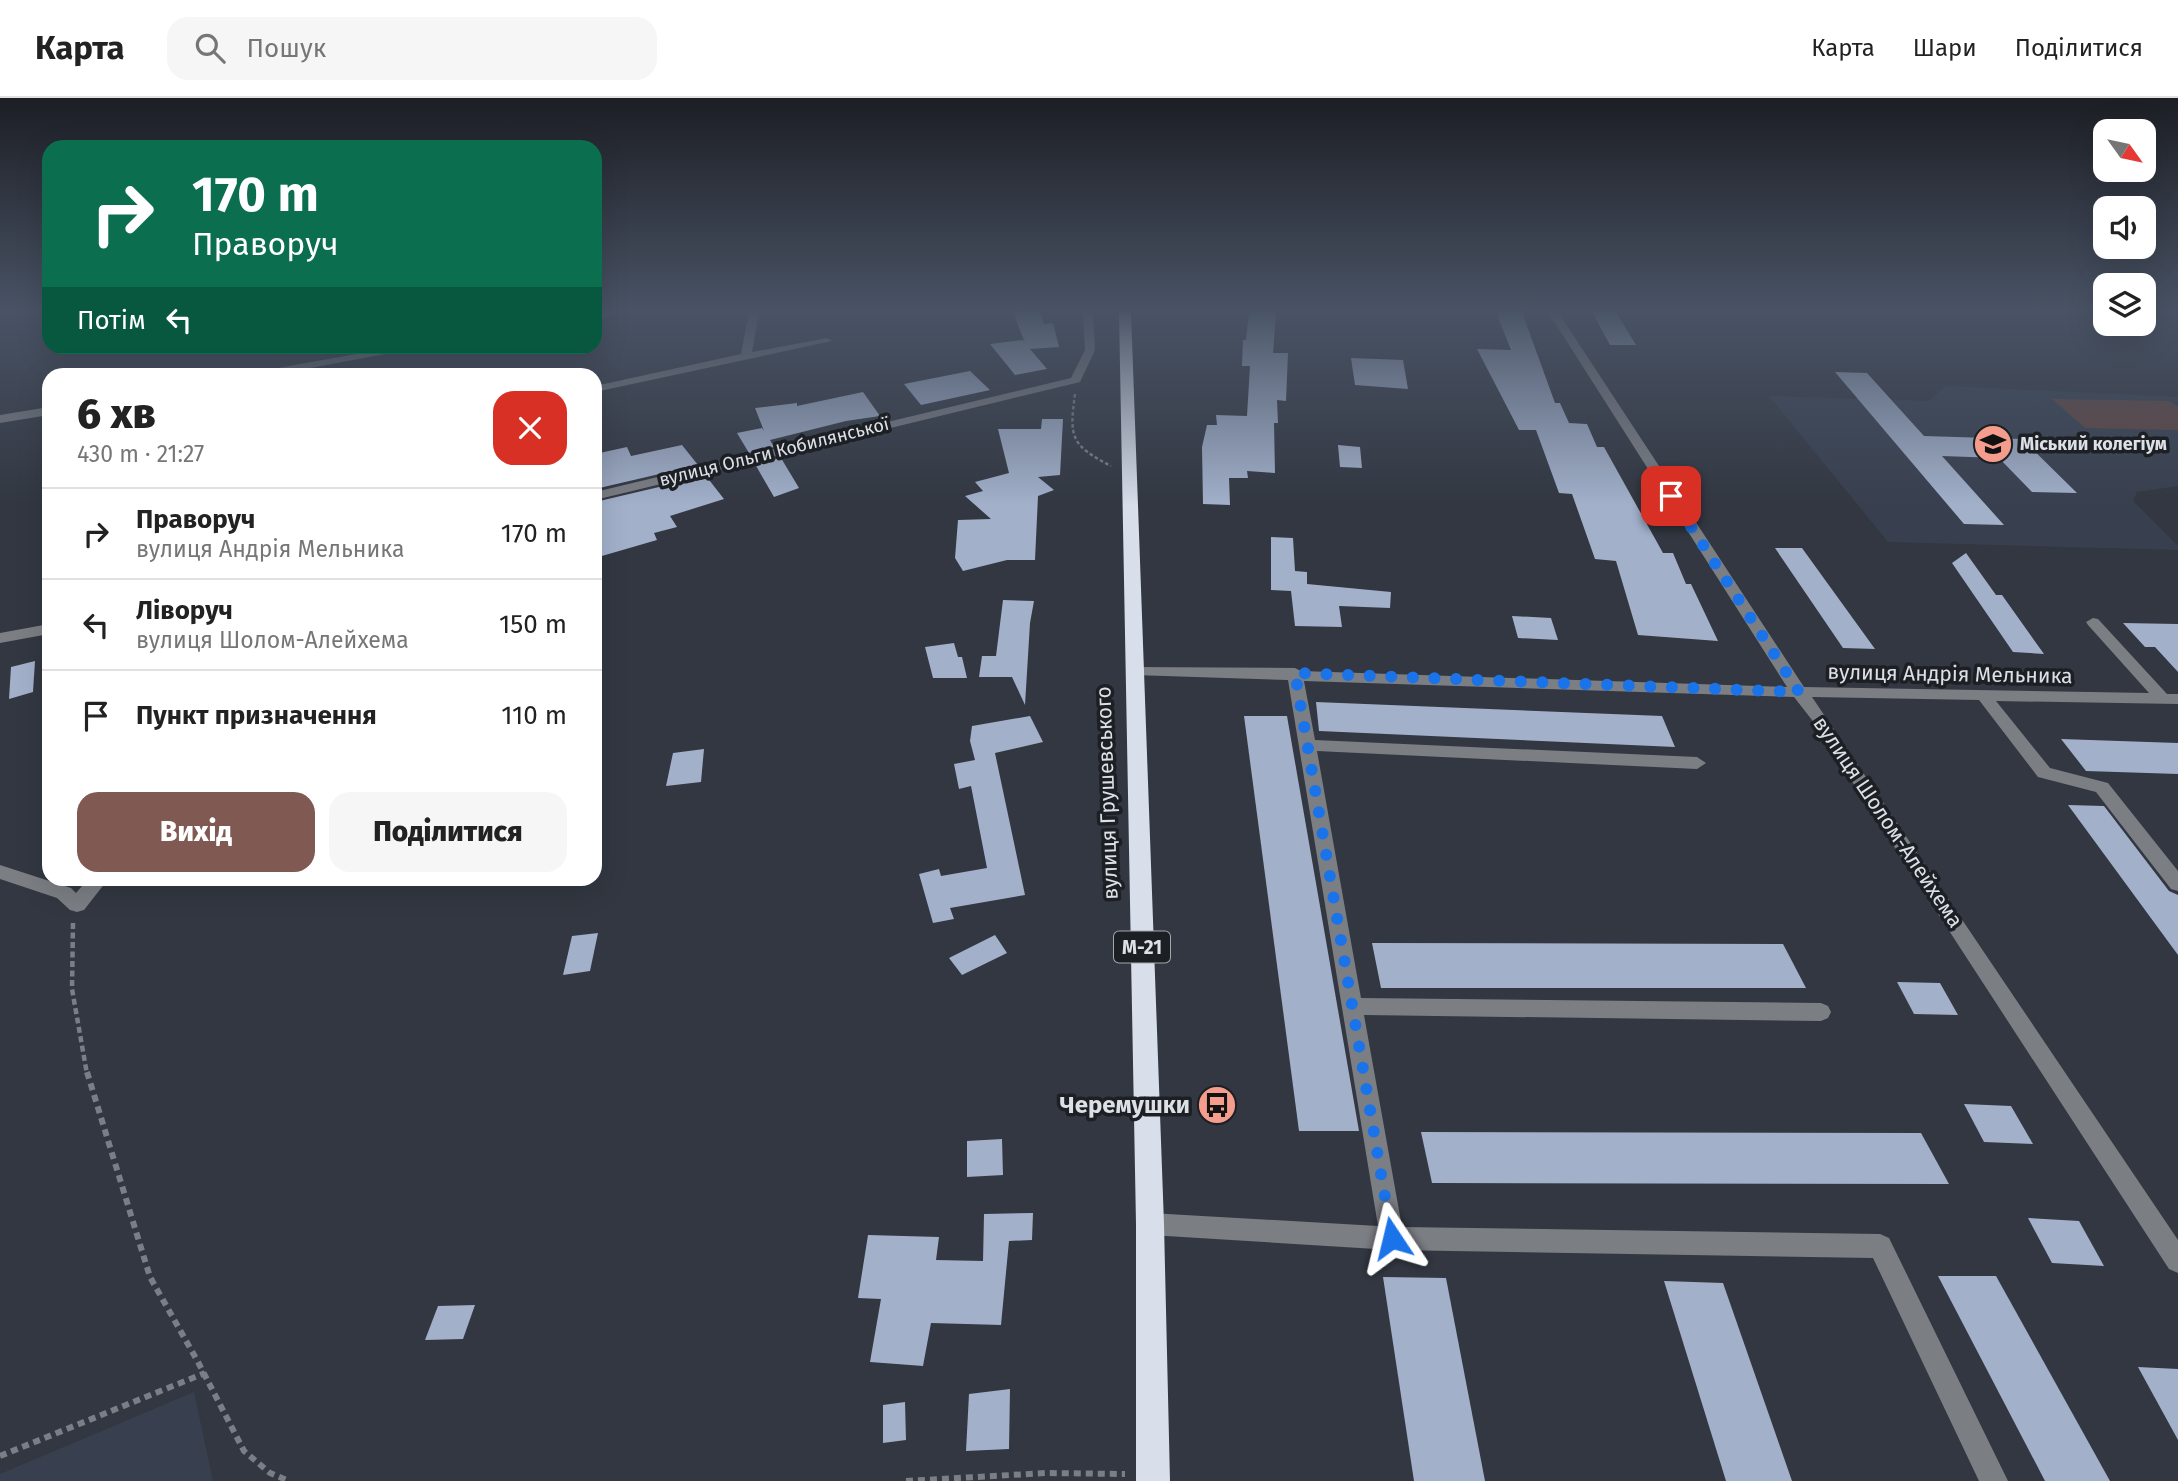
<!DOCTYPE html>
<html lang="uk">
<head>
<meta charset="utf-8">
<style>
  body { margin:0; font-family:"Fira Sans",sans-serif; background:#f6f6f6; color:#222; height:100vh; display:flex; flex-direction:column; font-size:26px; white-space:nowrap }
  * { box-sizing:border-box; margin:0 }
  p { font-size:23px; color:#767676 }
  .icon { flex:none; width:38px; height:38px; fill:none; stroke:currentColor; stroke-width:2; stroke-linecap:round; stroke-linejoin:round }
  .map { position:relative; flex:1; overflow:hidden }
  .drawer { position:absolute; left:42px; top:270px; width:560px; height:518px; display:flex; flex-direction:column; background:#fff; border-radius:21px; box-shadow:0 7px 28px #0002 }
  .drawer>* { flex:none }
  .guide { position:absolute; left:42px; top:42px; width:560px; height:214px; border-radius:21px; box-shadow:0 7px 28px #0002; background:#0b6e4f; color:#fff; overflow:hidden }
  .needle { width:46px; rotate:123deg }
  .buttons { position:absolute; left:2093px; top:21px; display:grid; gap:14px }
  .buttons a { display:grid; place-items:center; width:63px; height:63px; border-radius:14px; background:#fff; box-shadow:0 7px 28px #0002; font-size:35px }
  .pin { position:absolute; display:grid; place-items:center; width:60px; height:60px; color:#fff; margin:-30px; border-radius:14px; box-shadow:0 4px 10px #0006 }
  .me { position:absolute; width:77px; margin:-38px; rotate:350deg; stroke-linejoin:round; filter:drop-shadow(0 0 5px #0008) }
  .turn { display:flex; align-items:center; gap:24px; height:147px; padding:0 35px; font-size:32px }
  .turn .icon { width:91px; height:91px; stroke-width:2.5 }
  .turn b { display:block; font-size:49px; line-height:60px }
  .then { display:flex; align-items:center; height:66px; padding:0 35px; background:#0003; gap:14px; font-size:26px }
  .round { display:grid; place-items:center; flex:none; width:74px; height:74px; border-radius:21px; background:#f6f6f6 }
  .head { display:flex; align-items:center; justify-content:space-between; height:119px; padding:0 35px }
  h1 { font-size:42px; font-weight:800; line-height:52px }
  .action { display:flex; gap:14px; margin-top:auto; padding:14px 35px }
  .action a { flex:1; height:80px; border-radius:21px; background:#805952; color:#fff; font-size:28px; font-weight:800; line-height:80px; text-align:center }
  .action a+a { background:#f6f6f6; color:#222 }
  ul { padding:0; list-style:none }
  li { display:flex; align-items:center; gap:21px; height:91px; padding:0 35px; border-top:2px solid #e0e0e0 }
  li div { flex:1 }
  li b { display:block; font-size:26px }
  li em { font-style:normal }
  header { display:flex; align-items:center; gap:42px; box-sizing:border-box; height:98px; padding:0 35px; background:#fff; border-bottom:2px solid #e0e0e0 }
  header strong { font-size:33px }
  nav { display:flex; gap:38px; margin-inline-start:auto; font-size:24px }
  .search { width:490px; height:63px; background:#f6f6f6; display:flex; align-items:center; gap:18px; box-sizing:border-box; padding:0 24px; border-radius:21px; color:#767676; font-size:26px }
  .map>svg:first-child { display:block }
  .built { fill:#38404f }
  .green { fill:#624641 }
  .building { fill:#a2b0ca }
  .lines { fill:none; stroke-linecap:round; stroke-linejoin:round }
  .path-far2 { stroke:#7a7f87; stroke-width:2.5; stroke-dasharray:3.5 2.5; stroke-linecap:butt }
  .path-far1 { stroke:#7a7f87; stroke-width:4.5; stroke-dasharray:6 3.5; stroke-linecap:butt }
  .path { stroke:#7a7f87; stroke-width:6; stroke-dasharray:7 5; stroke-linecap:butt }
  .minor { fill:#7b7e83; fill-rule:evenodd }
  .highway { fill:#d8dfeb; fill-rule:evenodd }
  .route { stroke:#1a73e8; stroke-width:12; stroke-dasharray:0 21.6 }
  .labels { text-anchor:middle; stroke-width:7; stroke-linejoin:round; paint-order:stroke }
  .far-poi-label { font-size:18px; font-weight:bold; fill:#dde1e7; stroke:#1c1f23; text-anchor:start }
  .far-street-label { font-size:18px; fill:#dde1e7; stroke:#1c1f23 }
  .shield { fill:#1c1f23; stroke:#a3a7ac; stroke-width:2 }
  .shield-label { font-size:19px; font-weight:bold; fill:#dde1e7 }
  .street-label { font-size:21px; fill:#dde1e7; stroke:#1c1f23 }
  .near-poi-label { font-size:24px; font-weight:bold; fill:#dde1e7; stroke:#1c1f23; text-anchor:end }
</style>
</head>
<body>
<header>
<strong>Карта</strong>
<div class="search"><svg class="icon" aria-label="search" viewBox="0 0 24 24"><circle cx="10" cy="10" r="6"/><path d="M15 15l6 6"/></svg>Пошук</div>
<nav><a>Карта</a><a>Шари</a><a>Поділитися</a></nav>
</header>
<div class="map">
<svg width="2178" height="1383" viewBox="0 0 2178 1383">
  <rect width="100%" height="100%" fill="#323741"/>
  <g class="built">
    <polygon points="1946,288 2178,299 2178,388 2137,394 2133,403 2178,448 2178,452 1888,444 1769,298 1929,303"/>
    <polygon points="194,1294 213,1383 0,1383 0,1376"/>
  </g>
  <polygon class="green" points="2052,301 2170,303 2178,309 2178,332 2085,330"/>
  <g class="building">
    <polygon points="1013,214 1040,214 1044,226 1053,225 1059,249 1030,251 1047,271 1015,277 990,246 1023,242 1025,245"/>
    <polygon points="1249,214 1276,214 1273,255 1288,255 1286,303 1277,302 1278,325 1274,325 1275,375 1247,373 1248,380 1229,380 1230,407 1203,406 1202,349 1207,327 1217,327 1216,317 1247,318 1250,268 1242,268 1243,242 1246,242"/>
    <polygon points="1496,214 1522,214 1555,305 1560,305 1569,325 1587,326 1597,349 1604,349 1663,455 1673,455 1686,486 1691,486 1718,543 1638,537 1616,463 1595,461 1572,396 1559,395 1536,332 1519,332 1477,251 1511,252"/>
    <polygon points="1592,214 1616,214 1636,247 1610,247"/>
    <polygon points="1351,260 1403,262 1408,291 1355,287"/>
    <polygon points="970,273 990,292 921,307 904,286"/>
    <polygon points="1835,274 1867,275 1924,338 2022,341 2077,395 2032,394 1999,360 1942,358 2004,427 1964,426"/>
    <polygon points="863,294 880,318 846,323 770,342 774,349 749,355 737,335 762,330 764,333 755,310 797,305 797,308"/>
    <polygon points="1042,321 1063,321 1060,377 1038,379 1054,392 1038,398 1035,462 1007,462 963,473 955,460 958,422 991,421 965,398 983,393 975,384 1009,375 998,331 1041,331"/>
    <polygon points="682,347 698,367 595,391 595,356 627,349 631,358"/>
    <polygon points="1338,347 1360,349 1362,370 1340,369"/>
    <polygon points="781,360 799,390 774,399 755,366"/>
    <polygon points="706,378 724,401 670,418 677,429 654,435 657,442 595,460 595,404"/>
    <polygon points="1271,439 1293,440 1295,473 1307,474 1307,486 1391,494 1390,510 1339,508 1342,529 1295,528 1291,493 1271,492"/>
    <polygon points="1775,450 1802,450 1875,551 1843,550"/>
    <polygon points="1966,455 1996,497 2002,497 2044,556 2013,554 1952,465"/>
    <polygon points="1003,502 1034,503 1030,525 1025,607 1012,579 979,579 982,558 996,558"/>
    <polygon points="1512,518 1551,520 1558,542 1518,540"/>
    <polygon points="2123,525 2178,526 2178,574 2155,549 2145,549"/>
    <polygon points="954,545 958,559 962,559 967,580 933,580 925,549"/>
    <polygon points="35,563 33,594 9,601 11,569"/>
    <polygon points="1316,604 1662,618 1675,649 1319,633"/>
    <polygon points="1030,618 1043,644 995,655 1025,797 950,810 954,821 933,825 919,776 939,771 941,778 987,770 971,688 959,691 954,666 975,662 970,643 972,628"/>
    <polygon points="1244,618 1287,618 1359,1033 1299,1033"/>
    <polygon points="2061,641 2178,645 2178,676 2086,673"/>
    <polygon points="704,651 701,684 666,688 673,655"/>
    <polygon points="2068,707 2104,708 2169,793 2178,797 2178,857"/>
    <polygon points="598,835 590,873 563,877 572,838"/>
    <polygon points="995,837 1007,855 962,877 949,860"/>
    <polygon points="1372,845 1783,846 1806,890 1381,890"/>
    <polygon points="1897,884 1940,885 1958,917 1914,916"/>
    <polygon points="1964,1006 2011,1008 2033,1046 1984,1044"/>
    <polygon points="1421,1034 1921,1035 1949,1086 1432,1085"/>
    <polygon points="1002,1041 1003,1077 967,1079 967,1043"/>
    <polygon points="1033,1115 1032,1142 1009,1143 1001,1227 931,1225 923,1268 870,1264 881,1201 858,1200 868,1137 939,1139 936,1162 983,1163 984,1116"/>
    <polygon points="2028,1120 2079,1123 2104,1168 2052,1165"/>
    <polygon points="1938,1178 1996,1178 2110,1383 2045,1383"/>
    <polygon points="1383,1179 1446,1180 1485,1383 1414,1383"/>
    <polygon points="1664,1183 1723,1185 1792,1383 1726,1383"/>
    <polygon points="475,1207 463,1241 425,1242 438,1208"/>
    <polygon points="2138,1269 2178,1271 2178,1342"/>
    <polygon points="1010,1291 1009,1351 966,1353 969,1296"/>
    <polygon points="905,1304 906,1342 883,1345 883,1307"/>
  </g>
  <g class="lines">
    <path class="path-far2" d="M1075 296C1069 340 1071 347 1111 368"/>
    <polyline class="path-far1" points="73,825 72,891 87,976"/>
    <g class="path">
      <polyline points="87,974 150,1179 198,1264 244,1353 270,1375 289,1383"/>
      <polyline points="0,1358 205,1275"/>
      <polyline points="906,1383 1046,1375 1125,1376"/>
    </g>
    <g class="minor">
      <polygon points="603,214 626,214 595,222 595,216"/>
      <polygon points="749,214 759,214 752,254 827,240 832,243 595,294 595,288 741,256"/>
      <polygon points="1083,214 1093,214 1095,252 1080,284 595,402 595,394 1071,280 1085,252"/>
      <polygon points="1548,214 1558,214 1804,589 2149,595 2088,527 2086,524 2093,520 2098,521 2167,596 2178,596 2178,606 1996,603 2050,670 2108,685 2178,773 2178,793 2171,791 2096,694 2038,679 1979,602 1812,599 2178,1142 2178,1175 2169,1171 1812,622 1794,599 1304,583 1315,642 1697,659 1706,665 1697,671 1317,653 1361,900 1821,905 1828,908 1831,914 1828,920 1821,923 1364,917 1402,1129 1880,1136 1889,1140 2008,1383 1979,1383 1873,1160 1392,1152 1150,1137 1142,1134 1138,1126 1142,1118 1150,1115 1378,1128 1288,582 1134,577 1128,575 1126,572 1128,569 1295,570 1301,573 1787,589"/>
      <polygon points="401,248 428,248 278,276 255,276 261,273"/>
      <polygon points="49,309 49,317 0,325 0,317"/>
      <polygon points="49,526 49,536 0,545 0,535"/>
      <polygon points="0,767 71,790 76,795 89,780 109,780 84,812 77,814 70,812 57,800 0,781"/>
    </g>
    <polygon class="highway" points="1119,214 1131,214 1164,1126 1170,1383 1136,1383 1136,1126"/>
  </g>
  <linearGradient id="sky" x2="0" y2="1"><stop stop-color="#1c1e24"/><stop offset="0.52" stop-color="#495365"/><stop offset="1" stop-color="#495365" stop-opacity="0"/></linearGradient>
  <rect width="2178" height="408" fill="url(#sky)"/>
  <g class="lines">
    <polyline class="route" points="1392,1140 1295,575 1799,594 1671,398"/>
  </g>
  <defs>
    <g id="school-disc" transform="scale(2.0125)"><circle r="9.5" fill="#f49d8c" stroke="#1c1f23"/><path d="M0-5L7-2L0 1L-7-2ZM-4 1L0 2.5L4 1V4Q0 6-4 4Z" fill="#111"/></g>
    <g id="bus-disc" transform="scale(2.0125)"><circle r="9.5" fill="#f49d8c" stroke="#1c1f23"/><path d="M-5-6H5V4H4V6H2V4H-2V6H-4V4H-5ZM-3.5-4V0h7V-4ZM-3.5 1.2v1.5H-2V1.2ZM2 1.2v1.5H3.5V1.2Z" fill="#111"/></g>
  </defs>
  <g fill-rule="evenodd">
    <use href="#school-disc" x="1993" y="346"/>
    <use href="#bus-disc" x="1217" y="1007"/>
  </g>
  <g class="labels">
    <g class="far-poi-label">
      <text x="2020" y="352">Міський колегіум</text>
    </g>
    <g class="far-street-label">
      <text transform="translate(774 354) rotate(-14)" y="6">вулиця Ольги Кобилянської</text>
    </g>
    <rect class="shield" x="1114" y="833.5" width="56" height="31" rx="5"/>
    <g class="shield-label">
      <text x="1142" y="856">М-21</text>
    </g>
    <g class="street-label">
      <text transform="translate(1950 576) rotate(1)" y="7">вулиця Андрія Мельника</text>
      <text transform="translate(1107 695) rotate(-92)" y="7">вулиця Грушевського</text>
      <text transform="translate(1888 724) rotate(56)" y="7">вулиця Шолом-Алейхема</text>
    </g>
    <g class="near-poi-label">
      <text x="1190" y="1015">Черемушки</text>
    </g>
  </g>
</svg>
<div class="buttons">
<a><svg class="needle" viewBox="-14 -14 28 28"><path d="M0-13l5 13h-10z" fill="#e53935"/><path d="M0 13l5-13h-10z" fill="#767676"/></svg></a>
<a><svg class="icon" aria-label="sound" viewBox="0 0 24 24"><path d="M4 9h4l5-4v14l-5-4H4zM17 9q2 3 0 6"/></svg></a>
<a><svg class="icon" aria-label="layers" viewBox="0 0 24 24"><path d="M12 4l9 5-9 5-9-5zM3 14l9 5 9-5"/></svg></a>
</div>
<div class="pin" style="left:1671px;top:398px;background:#d93025"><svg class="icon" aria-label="arrive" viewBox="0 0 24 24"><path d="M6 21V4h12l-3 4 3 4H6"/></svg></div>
<svg class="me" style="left:1392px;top:1140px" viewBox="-20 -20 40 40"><path d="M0-17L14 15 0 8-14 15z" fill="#1a73e8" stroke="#fff" stroke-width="4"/></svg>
<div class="guide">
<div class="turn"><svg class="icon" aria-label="right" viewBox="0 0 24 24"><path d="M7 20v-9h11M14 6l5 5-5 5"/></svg><div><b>170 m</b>Праворуч</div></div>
<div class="then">Потім<svg class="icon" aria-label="left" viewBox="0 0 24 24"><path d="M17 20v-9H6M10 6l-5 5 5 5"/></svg></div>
</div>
<section class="drawer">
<div class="head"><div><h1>6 хв</h1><p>430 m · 21:27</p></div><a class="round" style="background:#d93025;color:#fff"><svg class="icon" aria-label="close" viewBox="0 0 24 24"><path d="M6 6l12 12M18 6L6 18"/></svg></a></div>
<ul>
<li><svg class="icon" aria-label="right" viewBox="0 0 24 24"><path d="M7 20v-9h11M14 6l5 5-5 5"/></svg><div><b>Праворуч</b><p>вулиця Андрія Мельника</p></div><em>170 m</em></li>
<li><svg class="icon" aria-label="left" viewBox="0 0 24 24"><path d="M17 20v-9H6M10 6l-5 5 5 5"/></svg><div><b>Ліворуч</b><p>вулиця Шолом-Алейхема</p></div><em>150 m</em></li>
<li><svg class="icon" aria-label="arrive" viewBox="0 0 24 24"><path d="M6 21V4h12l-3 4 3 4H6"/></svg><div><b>Пункт призначення</b></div><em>110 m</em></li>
</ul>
<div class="action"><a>Вихід</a><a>Поділитися</a></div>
</section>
</div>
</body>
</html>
